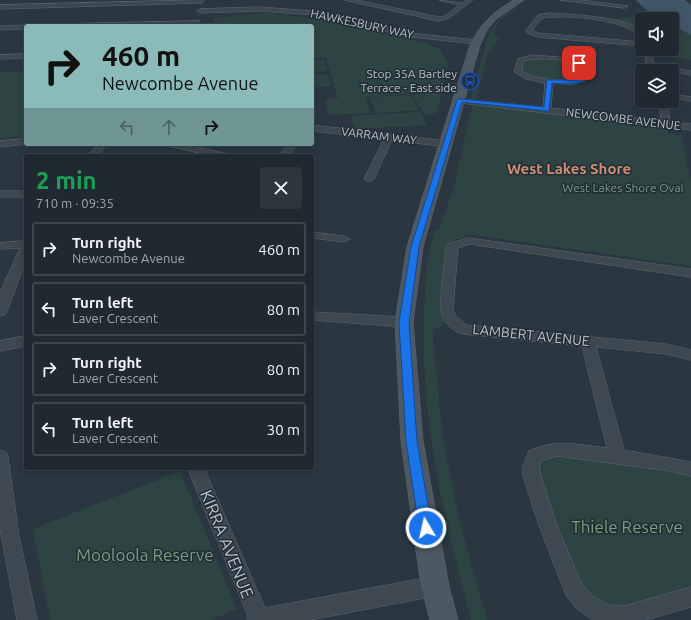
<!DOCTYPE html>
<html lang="en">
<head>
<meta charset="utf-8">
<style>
  body { margin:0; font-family:Ubuntu,sans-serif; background:#2d353d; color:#f1f3f6; height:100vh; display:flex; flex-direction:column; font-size:15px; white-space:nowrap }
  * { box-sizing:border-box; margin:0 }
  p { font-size:13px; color:#a2a6ab }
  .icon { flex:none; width:22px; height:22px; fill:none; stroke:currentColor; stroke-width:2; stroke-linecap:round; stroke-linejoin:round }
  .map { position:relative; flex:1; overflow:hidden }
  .drawer { position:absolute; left:24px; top:154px; width:290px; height:316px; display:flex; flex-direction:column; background:#202931; border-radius:4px; box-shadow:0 2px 10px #0003,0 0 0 1px #3d454d }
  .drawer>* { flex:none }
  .hud { position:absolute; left:24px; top:24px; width:290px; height:122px; border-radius:4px; box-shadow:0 2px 10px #0003,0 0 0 1px #3d454d; background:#8bbbb9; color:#111; overflow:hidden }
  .tools { position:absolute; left:635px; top:12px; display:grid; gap:8px }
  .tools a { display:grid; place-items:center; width:44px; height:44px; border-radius:4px; background:#202931; box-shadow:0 2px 10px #0003,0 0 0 1px #3d454d; font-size:20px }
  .pin { position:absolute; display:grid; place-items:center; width:34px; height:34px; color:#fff; margin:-17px; border-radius:8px; box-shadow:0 2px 6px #0006 }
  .me { position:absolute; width:44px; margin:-22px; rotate:351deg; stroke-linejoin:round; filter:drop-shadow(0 0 3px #0008) }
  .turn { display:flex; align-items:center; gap:14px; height:84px; padding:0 12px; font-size:18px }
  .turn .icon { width:52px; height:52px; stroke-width:2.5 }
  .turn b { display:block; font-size:28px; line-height:34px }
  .lanes { display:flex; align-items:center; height:38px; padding:0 12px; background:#0003; justify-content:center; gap:20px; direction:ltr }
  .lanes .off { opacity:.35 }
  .round { display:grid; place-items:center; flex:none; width:42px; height:42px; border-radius:4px; background:#2d353d }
  .headline { display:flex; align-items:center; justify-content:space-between; height:68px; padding:0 12px }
  h1 { font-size:24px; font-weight:600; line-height:30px; color:#1e9e55 }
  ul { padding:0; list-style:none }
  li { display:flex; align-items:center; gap:12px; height:54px; margin:0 8px 6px; padding:0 4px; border:2px solid #3d454d; border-radius:4px }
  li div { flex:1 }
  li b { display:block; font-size:15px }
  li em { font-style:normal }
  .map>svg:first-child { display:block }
  .green { fill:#2d4442 }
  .water { fill:#415768 }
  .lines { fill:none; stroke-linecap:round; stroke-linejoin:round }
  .street-casing { stroke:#5c666e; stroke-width:1 }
  .secondary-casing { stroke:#5c666e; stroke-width:1 }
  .street { fill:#3e4851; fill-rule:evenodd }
  .secondary { fill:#4c5863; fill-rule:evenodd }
  .route { fill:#1a73e8; stroke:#114b97 }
  .labels { text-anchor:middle; stroke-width:3; stroke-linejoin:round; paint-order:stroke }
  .far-street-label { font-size:12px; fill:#bbc3cb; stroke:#222d36 }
  .far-poi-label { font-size:12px; fill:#bbc3cb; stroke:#222d36; text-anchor:end }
  .far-park-label { font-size:12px; fill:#7b9e7f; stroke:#222d36 }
  .street-label { font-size:14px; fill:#bbc3cb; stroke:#222d36 }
  .far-district-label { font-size:15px; font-weight:bold; fill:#cc8e74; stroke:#222d36 }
  .near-park-label { font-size:17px; fill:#7b9e7f; stroke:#222d36 }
  .near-street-label { font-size:17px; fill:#bbc3cb; stroke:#222d36 }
</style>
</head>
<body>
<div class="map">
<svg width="691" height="620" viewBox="0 0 691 620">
  <rect width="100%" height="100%" fill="#2a3741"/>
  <g class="green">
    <polygon points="518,6 520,6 499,21 494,33 499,40 496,41 497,43 487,55 476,100 471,99 489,32 503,15"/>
    <polygon points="266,13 321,19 421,42 440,49 448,64 437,113 425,115 412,94 365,97 371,113 329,115 325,99 338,98 326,58 312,58 312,26 212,26 214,18"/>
    <polygon points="642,15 652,15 660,19 642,19 642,30 612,20"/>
    <polygon points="672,25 691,35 691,60 658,55 655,49 672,49"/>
    <path d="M534 58 570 61 578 65V78C563 83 537 80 522 73L524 60Z"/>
    <polygon points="312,60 324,60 327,71 312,72"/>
    <polygon points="26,71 26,137 0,138 0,72"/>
    <polygon points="312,74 327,74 331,86 312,87"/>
    <polygon points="411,95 419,110 376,113 369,97"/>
    <path d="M472 105 666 127 668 133 681 135 691 180V266L466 234 465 238 454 240 446 246 441 307 443 317 448 323 433 330V338L443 439 459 519 487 620H471C444 520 420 417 424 313 425 284 427 257 435 229L439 230 455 183Z"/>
    <polygon points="420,112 427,125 355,129 351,116"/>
    <polygon points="551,453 691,473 691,590 612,609 582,590 539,477 539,461"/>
    <polygon points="180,471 237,609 211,620 50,620 33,529"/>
  </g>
  <path class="water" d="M636 0H685L691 5V35L672 25V19C656 19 647 12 636 0Z"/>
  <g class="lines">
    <g class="street-casing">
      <g id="street">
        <polygon points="204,0 202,3 0,9 0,5"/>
        <polygon points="345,0 356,0 439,17 445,16 459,5 439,0 463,3 466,0 473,0 449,18 439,21"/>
        <polygon points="560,0 580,0 628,6 625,8"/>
        <polygon points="259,7 314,11 411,33 476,40 479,42 476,44 411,37 314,15 259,11 200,13 197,11 200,9"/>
        <path d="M550 13C565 14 637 17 642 33 643 35 642 37 642 39 636 36 632 29 625 27 601 18 567 15 542 18L532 30 538 33 642 42V46L537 37 526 32V30L538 15Z"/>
        <polygon points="199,21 199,23 197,24 58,26 61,24"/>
        <polygon points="0,26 26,25 28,26 26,26 26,29 0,30"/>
        <polygon points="643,49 649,49 655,65 691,71 691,75 672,71 650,71"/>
        <polygon points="26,54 26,58 0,59 0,55"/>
        <path d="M532 55 570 58 586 65 585 81 571 85 553 83 551 108 661 121 659 101H667L670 122 691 124V130L460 103 456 101 460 99 543 107 545 83 526 79 514 72 518 59ZM526 60C542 58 564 58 578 66V78C567 83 531 79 522 71L523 61Z"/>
        <polygon points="672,94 691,97 691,101 672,98"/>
        <polygon points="312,125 446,141 450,144 446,147 392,140 374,179 369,182 364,179 384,139 312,131"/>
        <polygon points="26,139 26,144 29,144 0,147 0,141"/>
        <polygon points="98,144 107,144 98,156 88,156"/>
        <polygon points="167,144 183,144 229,154 231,156 213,156 168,146"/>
        <polygon points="288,144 297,144 289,156 279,156"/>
        <rect x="0" y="191" width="26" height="6"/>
        <polygon points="312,232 344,236 350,239 344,242 312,238"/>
        <path d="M469 238 691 269V277L469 244 458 248 453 309 455 315 466 325 666 344 691 350V360L666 354 596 347 624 450 691 462V476L671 471 557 456 541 461 539 466 541 476 556 523 581 583 591 595 607 605 624 606 691 587V607L646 620H593L577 609 567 597 564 590 538 523 523 476V466L529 451C556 438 579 445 607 448L582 346 462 334C455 332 444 323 442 315 438 300 445 263 446 246L448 244Z"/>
        <polygon points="26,241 26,260 7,312 5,315 0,316 0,292 20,248 0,249 0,243"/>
        <polygon points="312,312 404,317 409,319 411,322 409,325 404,327 312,320"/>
        <polygon points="26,336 26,346 0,351 0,341"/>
        <polygon points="0,450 6,452 8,457 19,536 37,620 17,620 0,529"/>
        <polygon points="188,468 204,468 265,608 435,576 442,579 445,586 442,593 435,596 310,620 247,620 248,617"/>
      </g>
    </g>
    <g class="secondary-casing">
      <path id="secondary" d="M514 0H524L496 19 487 30 480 45 423 247 413 322 423 441 449 586 458 620H430L421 586 401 441 395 322 407 247 470 45C480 24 494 11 514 0Z"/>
    </g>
    <use href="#street" class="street"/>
    <use href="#secondary" class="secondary"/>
  </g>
  <path class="route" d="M579 61 585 65V79C578 87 561 83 552 83L549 111 462 102 419 247 409 322 417 441 432 528 430 532 426 534 421 532 419 528 406 441 399 322 411 247 457 100 460 99 544 107 547 80H579L580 65 577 63Z"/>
  <defs>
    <g id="bus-ring" transform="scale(0.9)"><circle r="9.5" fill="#222d36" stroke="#1a4fb4" stroke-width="1.5"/><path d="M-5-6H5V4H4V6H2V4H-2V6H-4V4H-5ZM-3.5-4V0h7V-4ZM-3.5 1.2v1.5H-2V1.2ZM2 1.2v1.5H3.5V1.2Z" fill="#1a4fb4"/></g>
  </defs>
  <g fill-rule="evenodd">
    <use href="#bus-ring" x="470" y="81"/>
  </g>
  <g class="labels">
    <g class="far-street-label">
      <text transform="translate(362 24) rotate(12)" y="4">HAWKESBURY WAY</text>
      <text transform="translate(623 119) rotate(7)" y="4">NEWCOMBE AVENUE</text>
      <text transform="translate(379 136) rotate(7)" y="4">VARRAM WAY</text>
    </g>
    <g class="far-poi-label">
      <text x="457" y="78">Stop 35A Bartley<tspan x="457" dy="14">Terrace - East side</tspan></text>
    </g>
    <g class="far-park-label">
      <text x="623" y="192">West Lakes Shore Oval</text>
    </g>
    <g class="street-label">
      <text transform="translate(531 335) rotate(6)" y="5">LAMBERT AVENUE</text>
    </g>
    <g class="far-district-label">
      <text x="569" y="174">West Lakes Shore</text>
    </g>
    <g class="near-park-label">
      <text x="627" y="533">Thiele Reserve</text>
      <text x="145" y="561">Mooloola Reserve</text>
    </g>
    <g class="near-street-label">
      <text transform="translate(227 544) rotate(68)" y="6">KIRRA AVENUE</text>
    </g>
  </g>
</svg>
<div class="tools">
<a><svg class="icon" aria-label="sound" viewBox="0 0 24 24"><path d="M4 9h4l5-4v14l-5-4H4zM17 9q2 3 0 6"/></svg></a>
<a><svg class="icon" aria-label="layers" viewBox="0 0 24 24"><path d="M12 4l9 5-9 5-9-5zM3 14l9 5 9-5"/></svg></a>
</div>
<div class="pin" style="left:579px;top:63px;background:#d93025"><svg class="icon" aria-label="arrive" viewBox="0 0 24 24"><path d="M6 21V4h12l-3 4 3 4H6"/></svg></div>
<svg class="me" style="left:426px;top:528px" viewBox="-20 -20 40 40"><circle r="17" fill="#1a73e8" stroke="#fff" stroke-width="3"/><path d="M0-11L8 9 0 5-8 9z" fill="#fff"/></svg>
<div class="hud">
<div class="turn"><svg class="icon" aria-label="right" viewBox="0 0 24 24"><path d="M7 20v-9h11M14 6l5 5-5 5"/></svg><div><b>460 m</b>Newcombe Avenue</div></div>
<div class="lanes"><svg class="icon off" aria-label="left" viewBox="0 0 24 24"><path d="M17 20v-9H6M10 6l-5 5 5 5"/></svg><svg class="icon off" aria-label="ahead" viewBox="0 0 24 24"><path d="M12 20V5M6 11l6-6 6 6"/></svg><svg class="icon" aria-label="right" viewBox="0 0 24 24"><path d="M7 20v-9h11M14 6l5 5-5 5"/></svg></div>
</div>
<section class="drawer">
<div class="headline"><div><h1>2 min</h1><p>710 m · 09:35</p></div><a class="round"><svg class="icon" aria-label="close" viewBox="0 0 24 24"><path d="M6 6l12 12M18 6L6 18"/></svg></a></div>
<ul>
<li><svg class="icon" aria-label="right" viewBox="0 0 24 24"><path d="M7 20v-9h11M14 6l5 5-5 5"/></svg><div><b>Turn right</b><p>Newcombe Avenue</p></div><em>460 m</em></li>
<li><svg class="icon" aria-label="left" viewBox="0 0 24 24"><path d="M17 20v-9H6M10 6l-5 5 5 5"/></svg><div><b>Turn left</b><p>Laver Crescent</p></div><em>80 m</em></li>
<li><svg class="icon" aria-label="right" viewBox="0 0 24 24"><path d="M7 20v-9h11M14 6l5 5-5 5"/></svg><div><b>Turn right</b><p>Laver Crescent</p></div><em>80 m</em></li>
<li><svg class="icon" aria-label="left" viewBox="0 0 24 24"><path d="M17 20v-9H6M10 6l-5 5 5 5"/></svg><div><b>Turn left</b><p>Laver Crescent</p></div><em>30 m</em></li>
</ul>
</section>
</div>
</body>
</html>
